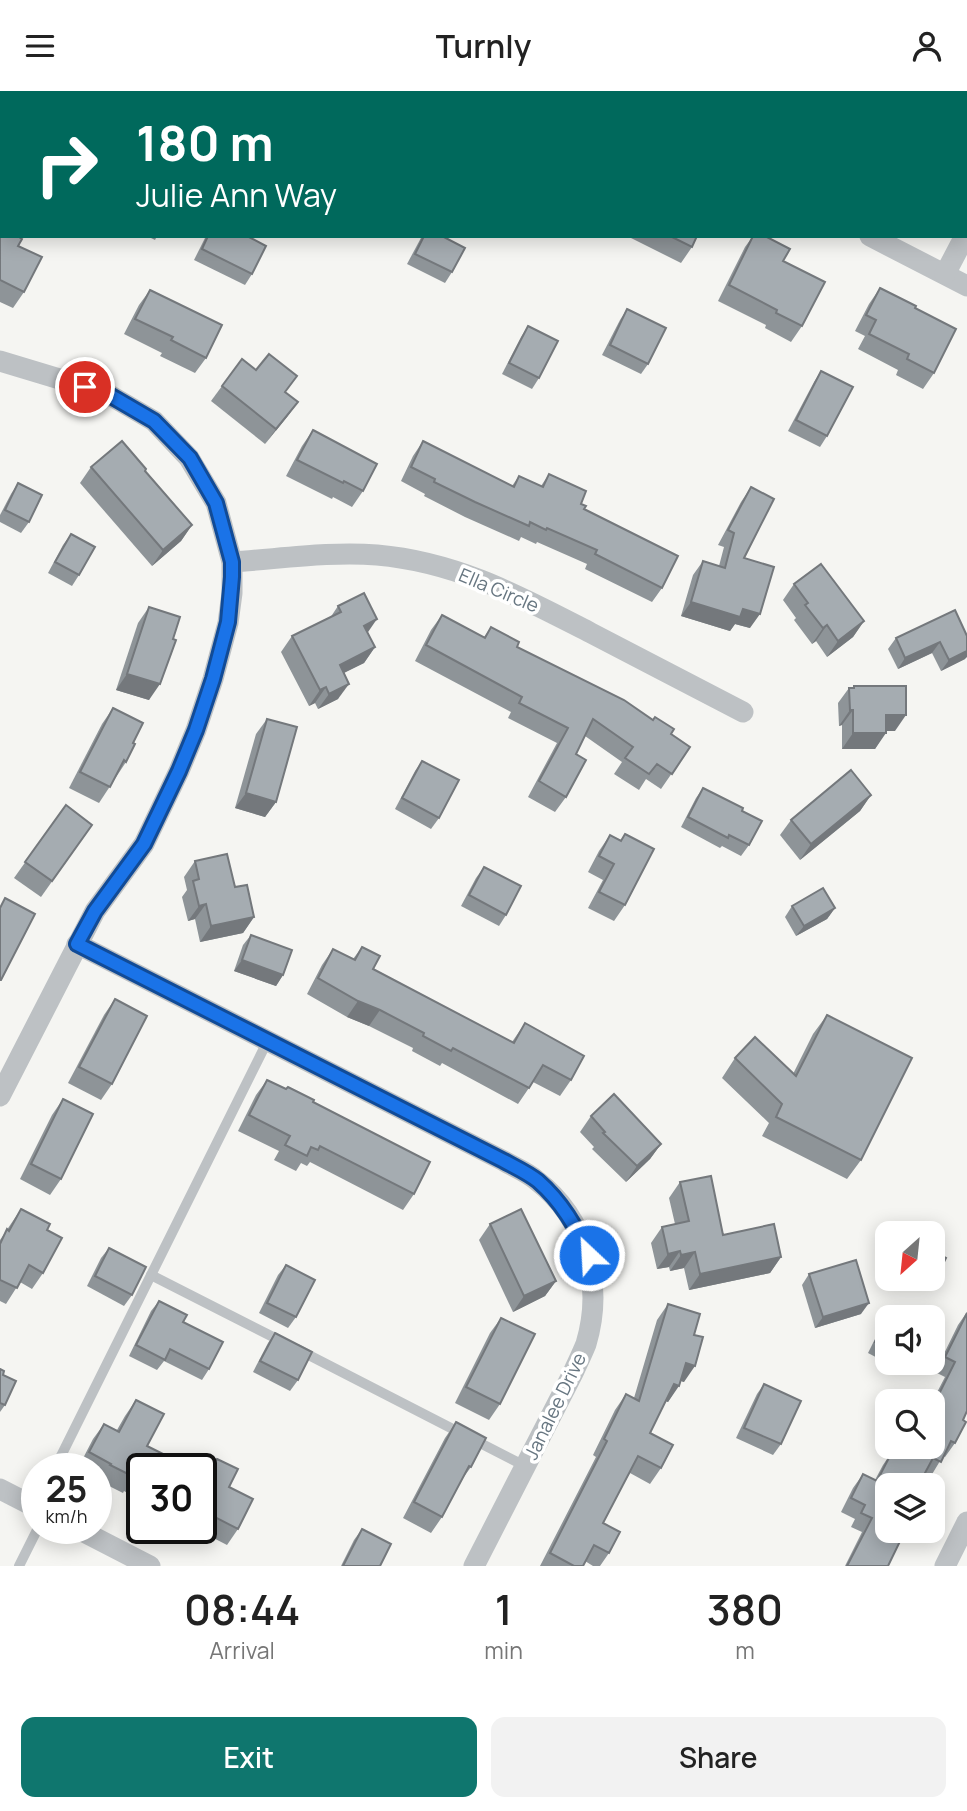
<!DOCTYPE html>
<html lang="en">
<head>
<meta charset="utf-8">
<style>
  body { margin:0; font-family:Manrope,sans-serif; background:#f2f2f2; color:#222; height:100vh; display:flex; flex-direction:column; font-size:26px; white-space:nowrap }
  * { box-sizing:border-box; margin:0 }
  p { font-size:23px; color:#767676 }
  .icon { flex:none; width:38px; height:38px; fill:none; stroke:currentColor; stroke-width:2; stroke-linecap:round; stroke-linejoin:round }
  .map { position:relative; height:1475px; overflow:hidden }
  .side { display:flex; flex-direction:column; background:#fff; flex:1 }
  .side>* { flex:none }
  .hud { position:absolute; left:0px; top:0px; width:968px; height:147px; box-shadow:0 4px 18px #0003; background:#00695c; color:#fff; overflow:hidden }
  .needle { width:46px; rotate:207deg }
  .fabs { position:absolute; left:875px; top:1130px; display:grid; gap:14px }
  .fabs a { display:grid; place-items:center; width:70px; height:70px; border-radius:14px; background:#fff; box-shadow:0 4px 18px #0003; font-size:35px }
  .speed { position:absolute; left:21px; top:1362px; display:flex; gap:14px; font-size:35px; font-weight:700; text-align:center }
  .speed>* { display:grid; place-content:center; width:91px; height:91px; border-radius:50%; background:#fff; box-shadow:0 4px 18px #0003; line-height:1 }
  .speed small { font-size:18px; font-weight:400 }
  .speed .limit { border:4px solid #111; border-radius:10px; background:#fff; color:#111 }
  .pin { position:absolute; display:grid; place-items:center; width:60px; height:60px; color:#fff; margin:-30px; border:4px solid #fff; border-radius:50%; box-shadow:0 2px 7px #0007 }
  .me { position:absolute; width:77px; margin:-38px; rotate:335deg; stroke-linejoin:round; filter:drop-shadow(0 0 5px #0008) }
  .turn { display:flex; align-items:center; gap:24px; height:147px; padding:0 21px; font-size:32px }
  .turn .icon { width:91px; height:91px; stroke-width:2.5 }
  .turn b { display:block; font-size:49px; line-height:60px }
  .eta { display:flex; justify-content:space-evenly; align-items:center; height:119px; text-align:center }
  .eta b { font-size:42px; font-weight:600; line-height:49px }
  .cta { display:flex; gap:14px; margin-top:auto; padding:14px 21px }
  .cta a { flex:1; height:80px; border-radius:14px; background:#0f766e; color:#fff; font-size:28px; font-weight:600; line-height:80px; text-align:center }
  .cta a+a { background:#f2f2f2; color:#222 }
  header { display:flex; justify-content:space-between; align-items:center; height:91px; padding:0 21px; background:#fff; font-size:32px; font-weight:600 }
  .map>svg:first-child { display:block }
  .lines { fill:none; stroke-linecap:round; stroke-linejoin:round }
  .lane { stroke:#bdc1c4; stroke-width:10 }
  .street { stroke:#bdc1c4; stroke-width:21 }
  .wall { fill:#8e9498 }
  .shaded-wall { fill:#74787c }
  .building { fill:#a5acb1; stroke:#74787c; stroke-width:2 }
  .route-casing { stroke:#114b97; stroke-width:18 }
  .route { stroke:#1a73e8; stroke-width:12 }
  .labels { text-anchor:middle; stroke-width:7; stroke-linejoin:round; paint-order:stroke }
  .street-label { font-size:19px; fill:#677681; stroke:#fff }
</style>
</head>
<body>
<header><svg class="icon" aria-label="menu" viewBox="0 0 24 24"><path d="M4 6h16M4 12h16M4 18h16"/></svg>Turnly<svg class="icon" aria-label="person" viewBox="0 0 24 24"><circle cx="12" cy="8" r="4"/><path d="M4 21q1-7 8-7t8 7"/></svg></header>
<div class="map">
<svg width="967" height="1475" viewBox="0 0 967 1475">
  <rect width="100%" height="100%" fill="#f5f5f2"/>
  <g class="lines">
    <g class="lane">
      <polyline points="151,1184 283,1251"/>
      <polyline points="297,1258 525,1375"/>
      <polyline points="55,1377 268,949"/>
      <polyline points="19,1475 38,1437"/>
    </g>
    <g class="street">
      <polyline points="587,0 590,2"/>
      <polyline points="623,2 624,0"/>
      <polyline points="870,145 967,195"/>
      <polyline points="945,183 965,145"/>
      <polyline points="0,270 106,302 154,330 189,367 216,412 232,471 232,502 228,532 213,588 196,639 179,680 144,753 95,820 0,1005"/>
      <path d="M232 471C279 468 331 460 377 464 458 471 521 506 591 542 642 568 692 595 743 621"/>
      <path d="M77 853 504 1070C514 1076 527 1081 536 1089 586 1127 604 1193 586 1253 582 1263 577 1273 573 1282L474 1475"/>
      <polyline points="0,1398 37,1417"/>
      <polyline points="76,1437 150,1475"/>
      <polyline points="945,1475 967,1431"/>
    </g>
  </g>
  <g class="wall">
    <polygon points="334,0 402,0 401,2 338,2"/>
    <polygon points="706,0 750,0 749,2 705,2"/>
    <polygon points="806,0 820,0 819,2 809,2"/>
    <polygon points="922,0 967,0 967,12 966,13 966,2 921,2"/>
    <polygon points="2,119 2,145 18,155 24,201 13,217 0,211 0,121"/>
    <polygon points="147,145 157,145 155,149"/>
    <polygon points="206,145 247,145 252,183 245,194 194,169"/>
    <polygon points="422,145 442,145 452,181 445,192 407,173"/>
    <polygon points="627,145 697,145 692,156 681,172"/>
    <polygon points="753,145 765,145 783,170 802,235 791,251 765,237 766,234 718,210 745,156"/>
    <polygon points="880,197 915,217 934,282 923,298 896,284 898,279 858,258 865,245 855,240 869,213"/>
    <polygon points="150,199 206,267 195,282 160,265 162,262 124,243 139,214"/>
    <polygon points="627,218 648,273 641,283 602,264 620,229"/>
    <polygon points="528,235 539,287 532,298 502,283 521,246"/>
    <polygon points="821,280 827,345 820,356 788,340 814,291"/>
    <polygon points="222,295 298,311 265,353 211,310"/>
    <polygon points="313,339 363,400 352,416 333,406 332,408 286,385 302,355"/>
    <polygon points="423,350 512,395 519,385 541,395 549,383 581,413 584,418 662,497 652,511 585,478 587,473 537,451 536,453 521,446 519,450 465,426 424,405 425,403 401,390 413,365"/>
    <polygon points="91,376 145,380 192,434 181,450 152,475 80,392"/>
    <polygon points="18,392 29,431 21,442 0,431 0,424 11,403"/>
    <polygon points="751,396 744,467 750,537 735,533 730,540 681,525 693,484 703,470 719,475 724,456 718,454 741,411"/>
    <polygon points="71,443 79,484 72,495 48,482 63,454"/>
    <polygon points="794,493 864,530 853,546 827,566 816,550 812,553 794,529 796,527 783,509"/>
    <polygon points="338,515 368,542 375,556 364,572 344,582 338,608 318,618 315,612 309,615 281,561 292,545 330,527"/>
    <polygon points="149,516 173,548 149,609 116,599 138,532"/>
    <polygon points="955,519 965,568 941,580 932,562 898,578 888,558 896,547"/>
    <polygon points="442,524 484,546 491,536 517,556 671,643 690,656 661,698 646,688 639,699 614,683 622,671 585,645 576,663 566,706 555,721 528,706 557,652 508,627 511,621 415,570 431,539"/>
    <polygon points="854,595 895,640 886,640 875,658 842,658 842,634 839,635 838,612 849,597 852,597"/>
    <polygon points="113,617 133,652 126,671 99,712 69,697 102,633"/>
    <polygon points="267,628 276,711 265,726 235,717 256,643"/>
    <polygon points="422,670 439,727 431,738 395,718 415,680"/>
    <polygon points="703,697 742,720 749,754 741,765 722,755 720,757 681,736 696,707"/>
    <polygon points="871,704 860,720 800,769 780,744 791,729"/>
    <polygon points="66,714 92,734 41,806 14,787"/>
    <polygon points="625,743 625,814 614,830 588,817 603,789 588,781 599,760 610,744 621,749"/>
    <polygon points="195,770 235,796 254,826 243,842 200,851 195,828 188,830 182,806 187,799 184,786"/>
    <polygon points="484,776 506,824 499,835 461,815 476,787"/>
    <polygon points="792,815 835,817 827,828 796,845 785,826"/>
    <polygon points="251,844 283,884 276,895 234,880 243,854"/>
    <polygon points="362,856 373,878 512,951 525,932 571,989 560,1005 533,991 518,1013 442,972 440,975 412,960 413,957 369,935 347,926 307,903 322,874 333,858 353,868"/>
    <polygon points="115,908 112,993 101,1009 68,992 104,924"/>
    <polygon points="827,924 861,1069 847,1088 762,1045 769,1032 722,987 735,967 793,983 813,943"/>
    <polygon points="267,989 313,1011 414,1103 403,1119 310,1071 307,1075 301,1072 296,1080 274,1069 279,1060 238,1040 256,1004"/>
    <polygon points="63,1008 61,1088 50,1104 20,1088 52,1024"/>
    <polygon points="591,1025 661,1053 650,1068 626,1091 592,1058 594,1056 580,1041"/>
    <polygon points="680,1091 723,1144 781,1166 770,1182 689,1199 684,1177 670,1180 669,1176 657,1178 651,1152 662,1136 675,1133 669,1107"/>
    <polygon points="21,1118 47,1139 43,1182 32,1198 20,1191 6,1213 0,1210 0,1149"/>
    <polygon points="490,1133 556,1190 545,1205 513,1221 479,1149"/>
    <polygon points="109,1157 132,1204 124,1215 87,1195 101,1167"/>
    <polygon points="933,1160 936,1187 928,1198 910,1188 933,1188"/>
    <polygon points="286,1174 296,1226 288,1237 259,1222 278,1184"/>
    <polygon points="809,1183 861,1223 815,1237 802,1194"/>
    <polygon points="159,1210 183,1231 209,1278 202,1289 164,1270 157,1279 129,1265 151,1220"/>
    <polygon points="668,1213 694,1244 684,1291 681,1290 668,1311 666,1310 650,1342 661,1377 650,1393 630,1382 621,1397 603,1432 609,1462 600,1475 593,1475 585,1470 583,1475 540,1475 596,1366 593,1364 615,1319 626,1303 634,1307 657,1229"/>
    <polygon points="967,1221 963,1329 955,1352 945,1366 943,1365 931,1385 925,1382 887,1395 888,1475 845,1475 862,1441 851,1436 855,1428 841,1421 853,1397 863,1383 875,1389 883,1374 893,1359 905,1365 909,1356 933,1356 932,1311 945,1286 935,1281 958,1234"/>
    <polygon points="501,1227 500,1313 489,1329 455,1312 490,1242"/>
    <polygon points="886,1229 887,1230 887,1272 868,1262 879,1240"/>
    <polygon points="275,1242 298,1289 290,1300 253,1281 268,1252"/>
    <polygon points="888,1272 899,1272 896,1276"/>
    <polygon points="0,1278 3,1284 5,1314 0,1321"/>
    <polygon points="764,1293 781,1353 773,1364 736,1347 757,1303"/>
    <polygon points="136,1309 147,1355 142,1377 142,1410 124,1400 123,1402 99,1390 100,1389 96,1387 96,1377 78,1377 93,1348 104,1333 117,1339 125,1325"/>
    <polygon points="456,1331 471,1376 463,1387 442,1426 431,1442 403,1427 445,1347"/>
    <polygon points="217,1368 229,1396 238,1438 227,1454 194,1437 201,1437 201,1383 205,1385"/>
    <polygon points="362,1438 380,1475 341,1475 354,1449"/>
  </g>
  <g class="shaded-wall">
    <polygon points="298,311 287,326 265,353 276,338"/>
    <polygon points="192,434 181,450 152,475 163,459"/>
    <polygon points="691,511 743,518 760,523 750,537 735,533 730,540 681,525"/>
    <polygon points="377,528 366,544 364,535"/>
    <polygon points="864,530 853,546 827,566 838,550"/>
    <polygon points="827,534 816,550 812,553 823,537"/>
    <polygon points="940,551 932,562 898,578 905,567"/>
    <polygon points="375,556 364,572 329,589 340,574"/>
    <polygon points="967,560 967,566 965,568 941,580 949,569"/>
    <polygon points="127,583 160,593 149,609 116,599"/>
    <polygon points="349,593 338,608 318,618 329,603"/>
    <polygon points="326,596 315,612 309,615 320,599"/>
    <polygon points="850,619 853,619 842,634 839,635"/>
    <polygon points="886,624 906,624 895,640 875,640"/>
    <polygon points="853,642 886,642 875,658 842,658"/>
    <polygon points="246,702 276,711 265,726 235,717"/>
    <polygon points="871,704 860,720 800,769 811,753"/>
    <polygon points="206,813 195,828 188,830 199,815"/>
    <polygon points="835,817 827,828 796,845 804,835"/>
    <polygon points="254,826 243,842 200,851 211,835"/>
    <polygon points="242,869 283,884 276,895 234,880"/>
    <polygon points="358,910 380,919 369,935 347,926"/>
    <polygon points="661,1053 650,1068 626,1091 637,1075"/>
    <polygon points="680,1160 669,1176 657,1178 668,1163"/>
    <polygon points="695,1161 684,1177 670,1180 681,1164"/>
    <polygon points="781,1166 770,1182 689,1199 700,1183"/>
    <polygon points="556,1190 545,1205 513,1221 524,1205"/>
    <polygon points="869,1212 861,1223 815,1237 823,1226"/>
    <polygon points="686,1272 695,1275 684,1291 675,1288"/>
    <polygon points="674,1293 679,1295 668,1311 663,1309"/>
  </g>
  <g class="building">
    <polygon points="242,0 282,0 281,2 246,2"/>
    <polygon points="376,0 402,0 401,2 379,2"/>
    <polygon points="736,0 750,0 749,2 739,2"/>
    <polygon points="946,0 967,0 967,11 966,10 966,2 949,2"/>
    <polygon points="2,121 2,145 19,145 19,146 22,148 18,155 42,166 24,201 0,189 0,125"/>
    <polygon points="208,145 247,145 266,155 252,183 202,158"/>
    <polygon points="424,145 442,145 465,157 452,181 415,163"/>
    <polygon points="670,145 697,145 692,156"/>
    <polygon points="753,145 765,145 790,158 783,170 825,191 802,235 776,222 777,219 729,194"/>
    <polygon points="880,197 916,215 915,217 956,238 934,282 907,268 909,263 869,243 876,229 866,224"/>
    <polygon points="150,199 222,234 206,267 171,249 173,246 135,228"/>
    <polygon points="627,218 666,237 648,273 610,254"/>
    <polygon points="528,235 558,250 539,287 509,272"/>
    <polygon points="269,263 297,285 285,301 298,311 276,338 222,295 242,268 256,279"/>
    <polygon points="821,280 853,296 827,345 796,329"/>
    <polygon points="313,339 377,373 363,400 344,390 343,392 297,369"/>
    <polygon points="122,350 146,378 145,380 192,434 163,459 91,376"/>
    <polygon points="423,350 514,396 519,385 543,396 549,383 586,400 581,413 586,415 584,418 678,465 662,497 595,463 597,459 547,437 546,439 530,431 529,435 475,411 434,391 435,388 411,376"/>
    <polygon points="18,392 42,404 29,431 5,419"/>
    <polygon points="751,396 774,408 744,467 774,476 760,523 743,518 740,526 691,511 703,470 725,477 734,442 728,439"/>
    <polygon points="71,443 95,456 79,484 55,471"/>
    <polygon points="821,473 864,530 838,550 827,534 823,537 805,514 808,512 794,493"/>
    <polygon points="364,502 377,528 364,535 375,556 340,574 349,593 329,603 326,596 320,599 292,545 341,521 338,515"/>
    <polygon points="149,516 180,526 173,548 176,549 160,593 127,583"/>
    <polygon points="955,519 967,545 967,560 949,569 940,551 905,567 896,547"/>
    <polygon points="442,524 485,547 491,536 519,551 517,556 624,609 653,629 655,626 674,638 671,643 690,656 672,683 657,673 649,683 625,667 633,656 593,628 576,663 586,669 566,706 539,690 568,637 519,612 522,606 426,554"/>
    <polygon points="854,595 906,595 906,624 886,624 886,642 853,642 853,619 850,619 849,597 854,597"/>
    <polygon points="113,617 143,632 133,652 135,653 126,671 124,669 110,696 80,681"/>
    <polygon points="267,628 297,636 276,711 246,702"/>
    <polygon points="422,670 459,689 439,727 402,707"/>
    <polygon points="851,679 871,704 811,753 791,729"/>
    <polygon points="703,697 743,717 742,720 762,730 749,754 729,744 728,747 688,726"/>
    <polygon points="66,714 92,734 52,790 25,771"/>
    <polygon points="625,743 654,758 625,814 599,801 614,773 599,765 610,744 621,750"/>
    <polygon points="227,763 235,796 247,794 254,826 211,835 206,813 199,815 193,790 199,788 195,770"/>
    <polygon points="484,776 521,795 506,824 469,804"/>
    <polygon points="823,797 835,817 804,835 792,815"/>
    <polygon points="5,807 35,823 1,889 0,889 0,817"/>
    <polygon points="251,844 292,859 283,884 242,869"/>
    <polygon points="362,856 380,865 373,878 514,952 525,932 584,965 571,989 543,974 529,997 453,957 451,960 423,945 424,942 380,919 358,910 318,887 333,858 355,869"/>
    <polygon points="115,908 147,925 112,993 79,976"/>
    <polygon points="827,924 912,967 861,1069 776,1026 782,1013 735,967 755,946 796,985"/>
    <polygon points="267,989 286,998 288,996 314,1009 313,1011 430,1071 414,1103 320,1055 318,1059 311,1056 307,1065 285,1054 290,1045 249,1024"/>
    <polygon points="614,1003 661,1053 637,1075 603,1042 605,1041 591,1025"/>
    <polygon points="63,1008 93,1023 61,1088 31,1073"/>
    <polygon points="711,1085 723,1144 774,1133 781,1166 700,1183 695,1161 681,1164 680,1160 668,1163 662,1136 689,1130 680,1091"/>
    <polygon points="21,1118 50,1133 47,1139 62,1147 43,1182 29,1174 17,1197 0,1189 0,1153 7,1138 9,1140"/>
    <polygon points="521,1118 556,1190 524,1205 490,1133"/>
    <polygon points="109,1157 146,1176 132,1204 95,1185"/>
    <polygon points="933,1160 946,1167 936,1187 933,1185"/>
    <polygon points="856,1169 869,1212 823,1226 809,1183"/>
    <polygon points="286,1174 315,1189 296,1226 267,1212"/>
    <polygon points="159,1210 187,1224 183,1231 223,1251 209,1278 170,1258 165,1269 136,1254"/>
    <polygon points="668,1213 700,1223 694,1244 703,1246 695,1275 686,1272 679,1295 674,1293 650,1342 673,1354 661,1377 638,1365 603,1432 620,1441 609,1462 594,1454 583,1475 574,1475 550,1462 607,1350 604,1348 626,1303 639,1310"/>
    <polygon points="967,1222 967,1320 963,1329 966,1331 955,1352 951,1350 941,1371 933,1367 918,1395 887,1395 887,1440 905,1440 888,1475 847,1475 872,1427 861,1422 865,1414 851,1407 863,1383 877,1390 893,1359 907,1366 912,1356 933,1356 933,1315 955,1271 945,1266"/>
    <polygon points="501,1227 535,1243 500,1313 466,1296"/>
    <polygon points="886,1229 887,1230 887,1257 875,1251"/>
    <polygon points="275,1242 312,1261 298,1289 260,1270"/>
    <polygon points="0,1278 4,1280 3,1284 16,1290 5,1314 0,1312"/>
    <polygon points="764,1293 801,1310 781,1353 744,1337"/>
    <polygon points="136,1309 164,1323 147,1355 191,1377 142,1377 142,1388 135,1385 134,1386 110,1374 111,1373 89,1361 104,1333 119,1341"/>
    <polygon points="456,1331 486,1347 471,1376 469,1375 442,1426 414,1411"/>
    <polygon points="217,1368 238,1378 229,1396 253,1408 238,1438 201,1419 201,1383 208,1386"/>
    <polygon points="362,1438 391,1453 380,1475 343,1475"/>
  </g>
  <g class="lines">
    <g class="route-casing">
      <path id="route" d="M85 296 106 302 154 330 190 367 216 412 232 471V486L228 531 213 588 196 639 179 680 144 753 95 820 77 853 504 1070C515 1076 528 1082 538 1090 562 1111 576 1136 589 1164"/>
    </g>
    <use href="#route" class="route"/>
  </g>
  <g class="labels">
    <g class="street-label">
      <text transform="translate(499 499) rotate(23)" y="7">Ella Circle</text>
      <text transform="translate(555 1315) rotate(-64)" y="7">Janalee Drive</text>
    </g>
  </g>
</svg>
<div class="fabs">
<a><svg class="needle" viewBox="-14 -14 28 28"><path d="M0-13l5 13h-10z" fill="#e53935"/><path d="M0 13l5-13h-10z" fill="#767676"/></svg></a>
<a><svg class="icon" aria-label="sound" viewBox="0 0 24 24"><path d="M4 9h4l5-4v14l-5-4H4zM17 9q2 3 0 6"/></svg></a>
<a><svg class="icon" aria-label="search" viewBox="0 0 24 24"><circle cx="10" cy="10" r="6"/><path d="M15 15l6 6"/></svg></a>
<a><svg class="icon" aria-label="layers" viewBox="0 0 24 24"><path d="M12 4l9 5-9 5-9-5zM3 14l9 5 9-5"/></svg></a>
</div>
<div class="speed"><div>25<small>km/h</small></div><div class="limit">30</div></div>
<div class="pin" style="left:85px;top:296px;background:#d93025"><svg class="icon" aria-label="arrive" viewBox="0 0 24 24"><path d="M6 21V4h12l-3 4 3 4H6"/></svg></div>
<svg class="me" style="left:589px;top:1164px" viewBox="-20 -20 40 40"><circle r="17" fill="#1a73e8" stroke="#fff" stroke-width="3"/><path d="M0-11L8 9 0 5-8 9z" fill="#fff"/></svg>
<div class="hud">
<div class="turn"><svg class="icon" aria-label="right" viewBox="0 0 24 24"><path d="M7 20v-9h11M14 6l5 5-5 5"/></svg><div><b>180 m</b>Julie Ann Way</div></div>
</div>
</div>
<section class="side">
<div class="eta">
<div><b>08:44</b><p>Arrival</p></div>
<div><b>1</b><p>min</p></div>
<div><b>380</b><p>m</p></div>
</div>
<div class="cta"><a>Exit</a><a>Share</a></div>
</section>
</body>
</html>
